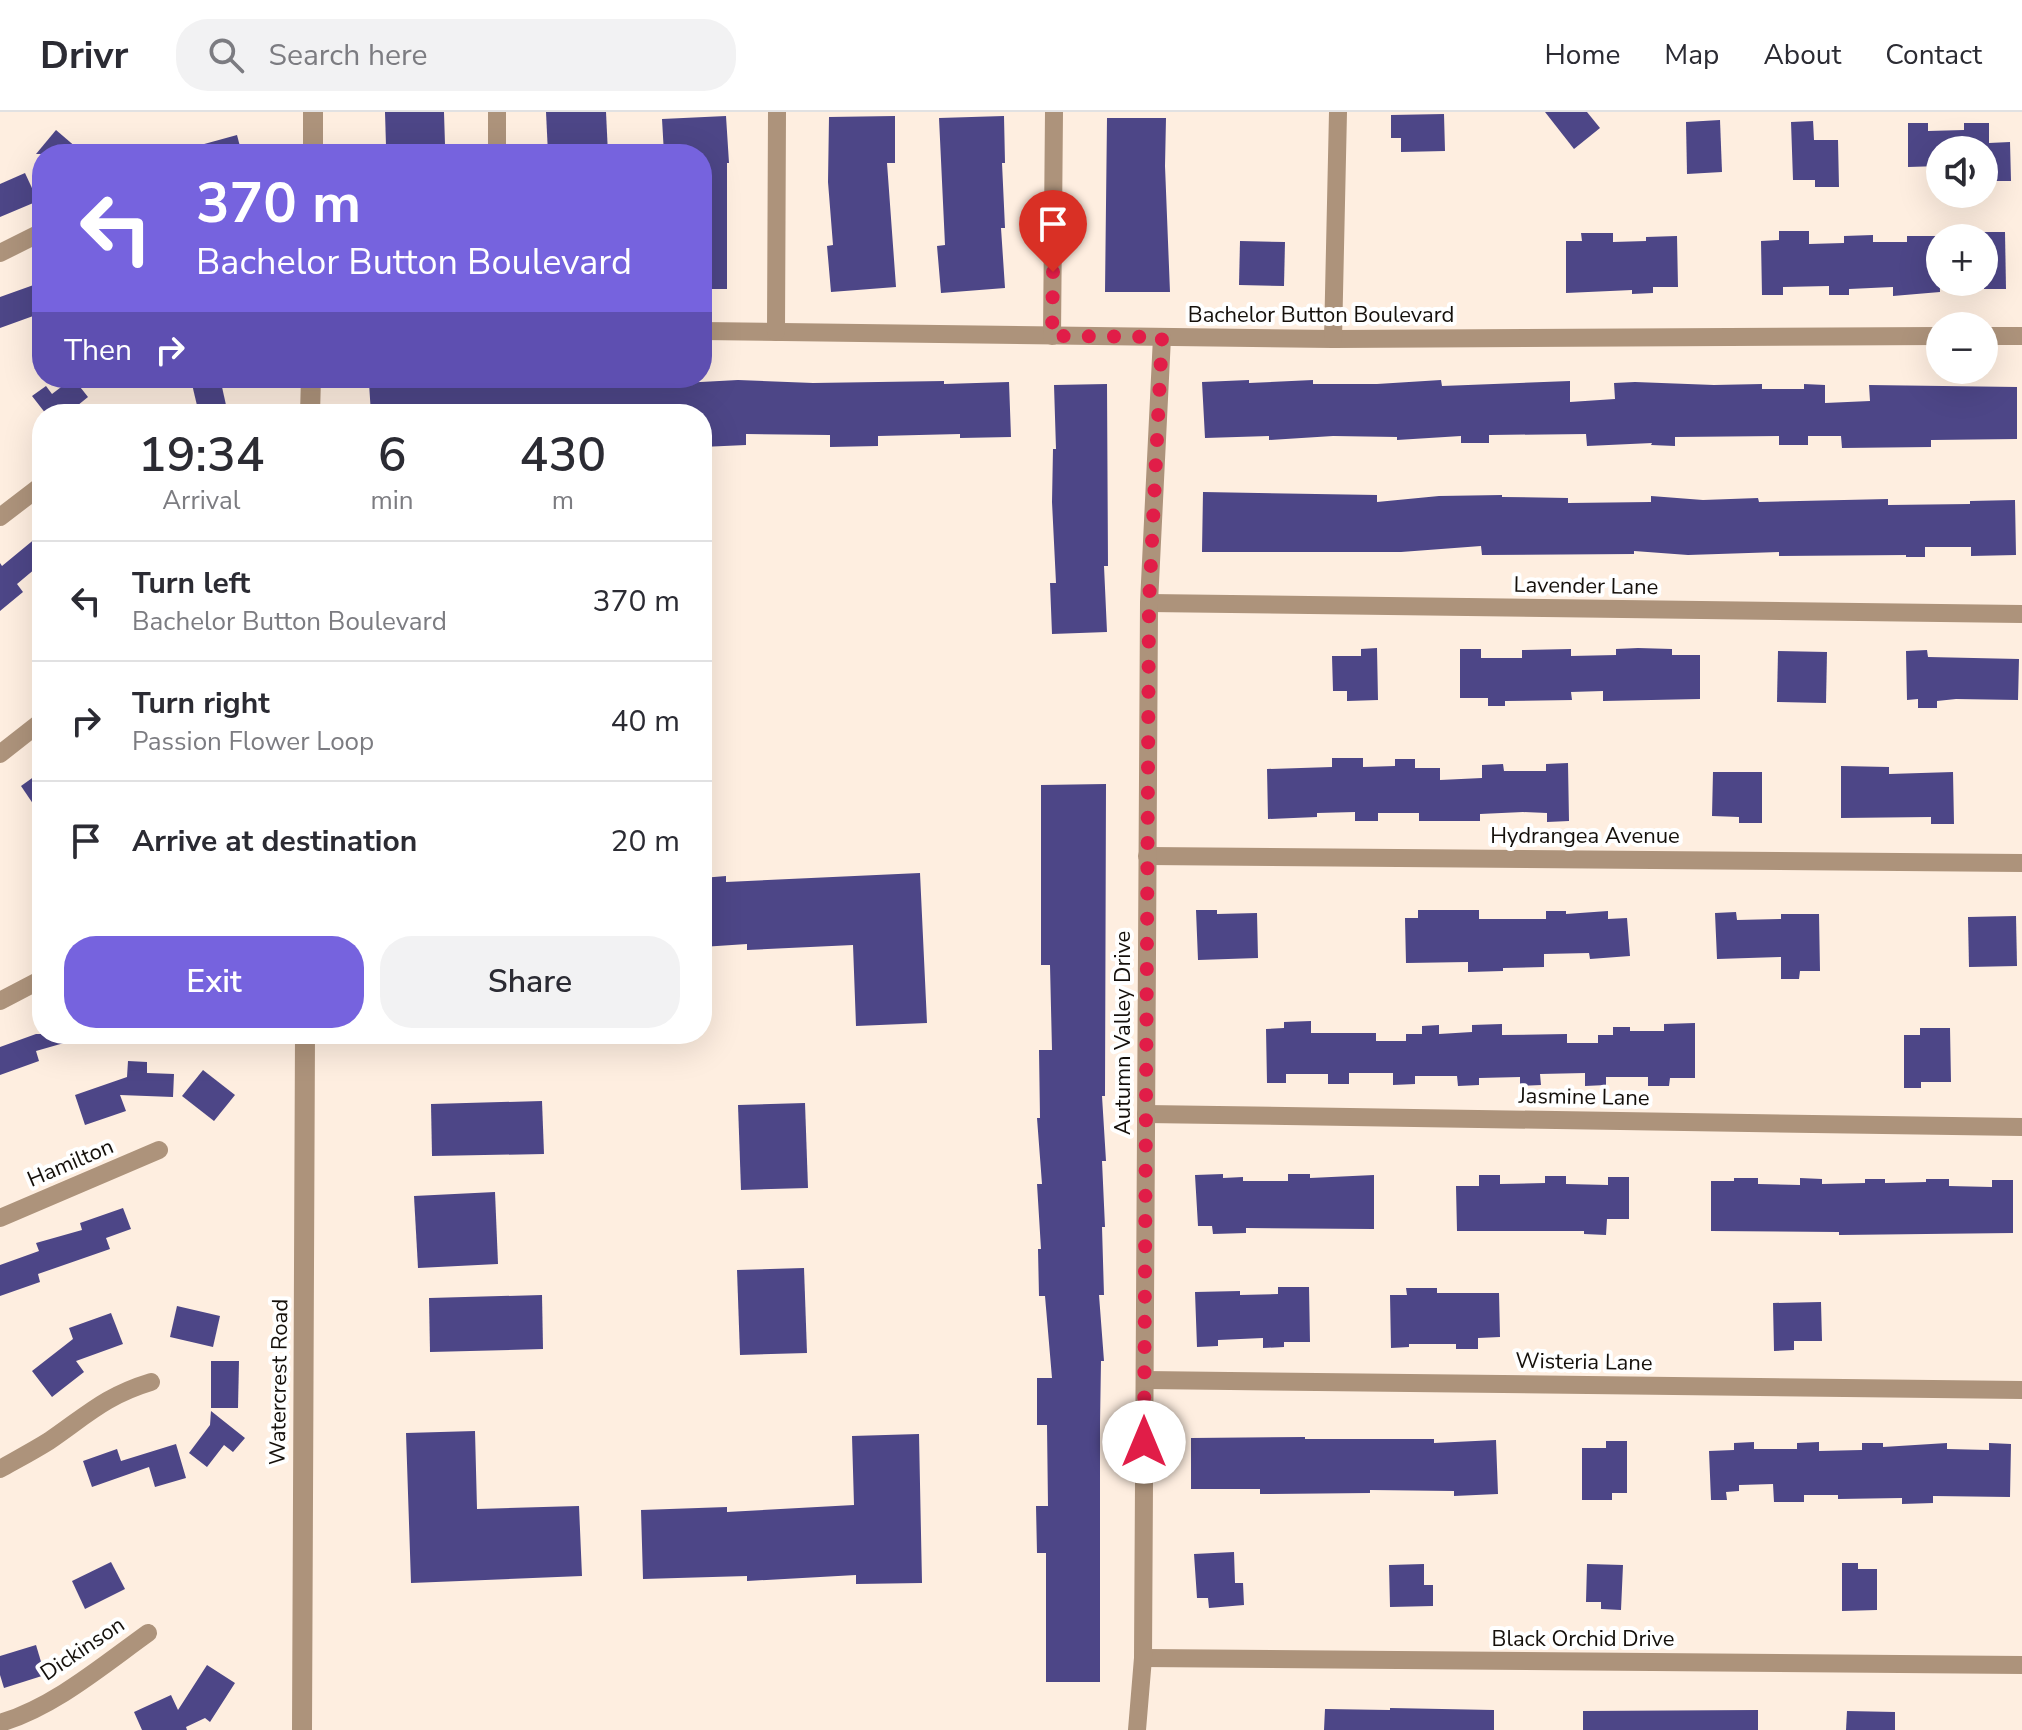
<!DOCTYPE html>
<html lang="en">
<head>
<meta charset="utf-8">
<style>
  body { margin:0; font-family:"Nunito Sans",sans-serif; background:#f2f2f3; color:#2b2b33; height:100vh; display:flex; flex-direction:column; font-size:30px; white-space:nowrap }
  * { box-sizing:border-box; margin:0 }
  p { font-size:26px; color:#7c7c81 }
  .icon { flex:none; width:44px; height:44px; fill:none; stroke:currentColor; stroke-width:2; stroke-linecap:round; stroke-linejoin:round }
  .map { position:relative; flex:1; overflow:hidden }
  .sheet { position:absolute; left:32px; top:292px; width:680px; height:640px; display:flex; flex-direction:column; background:#fff; border-radius:32px; box-shadow:0 8px 32px #0002 }
  .sheet>* { flex:none }
  .hud { position:absolute; left:32px; top:32px; width:680px; height:244px; border-radius:32px; box-shadow:0 8px 32px #0002; background:#7663de; color:#fff; overflow:hidden }
  .fabs { position:absolute; left:1926px; top:24px; display:grid; gap:16px }
  .fabs a { display:grid; place-items:center; width:72px; height:72px; border-radius:50%; background:#fff; box-shadow:0 8px 32px #0002; font-size:40px }
  .pin { position:absolute; display:grid; place-items:center; width:68px; height:68px; color:#fff; margin:-82px -34px; border-radius:50% 50% 50% 0; rotate:-45deg; box-shadow:0 0 8px #0007 }
  .pin .icon { rotate:45deg }
  .me { position:absolute; width:88px; margin:-44px; rotate:0deg; stroke-linejoin:round; filter:drop-shadow(0 0 6px #0008) }
  .turn { display:flex; align-items:center; gap:28px; height:168px; padding:0 32px; font-size:36px }
  .turn .icon { width:104px; height:104px; stroke-width:2.5 }
  .turn b { display:block; font-size:56px; line-height:68px }
  .then { display:flex; align-items:center; height:76px; padding:0 32px; background:#0003; gap:16px; font-size:30px }
  .eta { display:flex; justify-content:space-evenly; align-items:center; height:136px; text-align:center }
  .eta b { font-size:48px; font-weight:600; line-height:56px }
  .button { display:flex; gap:16px; margin-top:auto; padding:16px 32px }
  .button a { flex:1; height:92px; border-radius:32px; background:#7663de; color:#fff; font-size:32px; font-weight:600; line-height:92px; text-align:center }
  .button a+a { background:#f2f2f3; color:#2b2b33 }
  ul { padding:0; list-style:none }
  li { display:flex; align-items:center; gap:24px; height:120px; padding:0 32px; border-top:2px solid #e1e1e2 }
  li div { flex:1 }
  li b { display:block; font-size:30px }
  li em { font-style:normal }
  header { display:flex; align-items:center; gap:48px; box-sizing:border-box; height:112px; padding:0 40px; background:#fff; border-bottom:2px solid #e1e1e2 }
  header strong { font-size:38px }
  nav { display:flex; gap:44px; margin-inline-start:auto; font-size:28px }
  .search { width:560px; height:72px; background:#f2f2f3; display:flex; align-items:center; gap:20px; box-sizing:border-box; padding:0 28px; border-radius:32px; color:#7c7c81; font-size:30px }
  .map>svg:first-child { display:block }
  .building { fill:#4d4687 }
  .lines { fill:none; stroke-linecap:round; stroke-linejoin:round }
  .minor { stroke:#ad937b; stroke-width:18 }
  .tertiary { stroke:#ad937b; stroke-width:20 }
  .route { stroke:#e11d48; stroke-width:14; stroke-dasharray:0 25.2 }
  .labels { text-anchor:middle; stroke-width:8; stroke-linejoin:round; paint-order:stroke }
  .street-label { font-size:22px; fill:#15100b; stroke:#fff }
</style>
</head>
<body>
<header>
<strong>Drivr</strong>
<div class="search"><svg class="icon" aria-label="search" viewBox="0 0 24 24"><circle cx="10" cy="10" r="6"/><path d="M15 15l6 6"/></svg>Search here</div>
<nav><a>Home</a><a>Map</a><a>About</a><a>Contact</a></nav>
</header>
<div class="map">
<svg width="2022" height="1618" viewBox="0 0 2022 1618">
  <rect width="100%" height="100%" fill="#feeee0"/>
  <g class="building">
    <polygon points="385,0 444,0 445,33 386,34"/>
    <polygon points="546,0 606,0 608,42 548,42"/>
    <polygon points="1545,0 1587,0 1600,16 1574,37"/>
    <polygon points="1444,2 1445,39 1401,40 1401,26 1391,26 1391,3"/>
    <polygon points="726,4 729,51 727,51 727,177 702,177 702,42 664,42 662,7"/>
    <polygon points="895,4 895,51 887,51 896,175 831,180 827,134 833,133 828,70 829,5"/>
    <polygon points="1004,4 1005,51 1002,51 1005,116 1001,116 1005,176 941,181 937,134 945,133 939,6"/>
    <polygon points="1107,6 1166,6 1165,54 1170,180 1105,180"/>
    <polygon points="1720,8 1722,60 1687,62 1686,10"/>
    <polygon points="1813,9 1814,28 1838,28 1839,75 1815,75 1815,68 1793,68 1791,10"/>
    <polygon points="1908,11 1928,11 1928,19 1964,18 1964,11 1989,11 1989,31 2010,30 2011,69 1984,69 1984,38 1940,38 1940,54 1908,55"/>
    <polygon points="56,18 84,42 36,42"/>
    <polygon points="237,23 242,42 186,42 186,37"/>
    <polygon points="25,61 38,89 0,105 0,72"/>
    <polygon points="1779,119 1809,119 1809,132 1844,131 1844,124 1873,123 1873,130 1907,130 1907,124 1939,124 1940,180 1893,184 1893,175 1849,177 1849,183 1829,183 1829,174 1783,175 1783,183 1762,183 1761,129 1779,128"/>
    <polygon points="1984,120 2005,120 2006,177 1984,177"/>
    <polygon points="1581,121 1613,121 1613,130 1646,129 1646,125 1677,124 1678,175 1653,175 1653,181 1632,182 1632,178 1566,181 1566,129 1582,129"/>
    <polygon points="1240,129 1285,130 1284,174 1239,173"/>
    <polygon points="42,170 42,198 35,200 36,203 0,216 0,185"/>
    <polygon points="73,266 88,285 67,302 46,302 32,284 46,274 52,282"/>
    <polygon points="200,266 220,266 228,302 199,302 191,268"/>
    <polygon points="481,267 481,271 549,270 549,274 611,269 682,271 738,268 813,271 944,269 944,272 1009,270 1011,325 960,326 960,322 878,324 878,334 830,335 830,323 746,322 746,333 702,335 702,302 371,302 369,271 416,268 416,272"/>
    <polygon points="1249,268 1249,271 1313,268 1313,272 1377,272 1441,268 1442,274 1570,269 1570,290 1615,287 1614,271 1635,270 1714,273 1762,272 1762,277 1804,277 1804,272 1825,273 1825,291 1870,289 1869,273 2017,275 2017,327 1931,328 1931,335 1842,336 1841,324 1808,324 1808,333 1779,333 1779,324 1675,325 1675,334 1651,333 1652,331 1587,334 1586,322 1489,323 1489,331 1461,331 1461,324 1397,328 1397,325 1333,324 1269,328 1269,324 1205,326 1202,270"/>
    <polygon points="1107,272 1108,454 1104,454 1107,520 1052,522 1050,471 1056,471 1052,390 1053,337 1056,337 1054,273"/>
    <polygon points="1203,380 1377,383 1377,390 1439,384 1502,383 1502,385 1568,386 1568,391 1651,390 1651,384 1703,388 1758,386 1759,390 1888,387 1888,393 1970,392 1970,389 2015,388 2016,443 1971,444 1971,435 1925,435 1925,445 1906,445 1906,443 1779,444 1779,440 1688,443 1634,439 1634,442 1482,443 1481,434 1401,440 1202,440"/>
    <polygon points="42,421 42,451 17,472 23,480 0,499 0,451 2,454"/>
    <polygon points="1377,536 1378,588 1347,589 1347,579 1333,579 1332,544 1361,544 1361,537"/>
    <polygon points="1638,536 1672,537 1672,543 1700,543 1700,587 1603,589 1603,579 1571,580 1572,588 1505,589 1505,594 1488,594 1488,586 1460,586 1460,537 1481,537 1481,546 1522,546 1522,538 1571,537 1571,544 1616,543 1616,537"/>
    <polygon points="1927,538 1928,545 2019,547 2018,588 1956,587 1937,589 1937,596 1918,596 1918,587 1907,588 1906,539"/>
    <polygon points="1778,539 1827,540 1826,591 1777,590"/>
    <polygon points="1332,646 1363,646 1363,655 1395,654 1395,647 1415,647 1415,656 1440,656 1440,668 1482,666 1482,653 1503,652 1504,659 1546,659 1546,652 1568,651 1569,709 1547,710 1547,701 1523,700 1480,702 1480,709 1419,709 1419,701 1378,701 1378,709 1355,709 1355,700 1317,701 1317,705 1268,707 1267,657 1332,655"/>
    <polygon points="1841,654 1889,655 1889,662 1953,660 1954,712 1931,712 1931,705 1841,706"/>
    <polygon points="42,659 42,705 21,674"/>
    <polygon points="1713,660 1762,660 1762,711 1739,711 1739,705 1712,704"/>
    <polygon points="1106,672 1105,984 1102,984 1106,1049 1102,1049 1105,1115 1102,1115 1104,1183 1099,1183 1104,1249 1101,1249 1100,1312 1100,1570 1046,1570 1046,1441 1037,1441 1036,1394 1048,1394 1047,1313 1037,1313 1037,1266 1052,1266 1045,1184 1039,1184 1038,1137 1041,1137 1037,1072 1042,1072 1037,1006 1040,1006 1039,938 1052,938 1050,853 1041,853 1041,673"/>
    <polygon points="920,761 927,911 856,914 853,833 747,838 747,832 702,835 702,766 726,764 726,770"/>
    <polygon points="1196,798 1217,798 1217,802 1257,801 1258,846 1198,848"/>
    <polygon points="1418,798 1479,798 1479,807 1546,807 1546,799 1566,799 1566,802 1608,799 1608,807 1627,806 1630,844 1590,847 1589,841 1544,842 1544,855 1503,856 1503,859 1468,860 1468,850 1406,851 1405,806 1418,806"/>
    <polygon points="1736,800 1737,808 1781,807 1781,802 1819,802 1820,859 1800,859 1799,867 1781,867 1781,845 1717,847 1715,801"/>
    <polygon points="2016,804 2017,854 1969,855 1968,805"/>
    <polygon points="1311,909 1311,921 1376,921 1376,929 1406,929 1406,922 1422,922 1422,914 1439,913 1439,922 1472,920 1472,913 1502,912 1502,923 1567,922 1567,931 1598,931 1598,923 1613,923 1613,915 1630,915 1630,919 1664,919 1664,912 1695,911 1695,966 1670,966 1669,974 1648,974 1648,965 1606,965 1606,973 1585,974 1585,961 1540,962 1541,973 1520,974 1520,965 1479,966 1479,973 1458,974 1457,964 1415,964 1415,972 1393,973 1393,961 1349,961 1349,972 1328,972 1328,962 1286,962 1286,971 1267,971 1266,917 1284,916 1284,910"/>
    <polygon points="1920,916 1950,916 1951,970 1921,970 1921,976 1904,976 1904,923 1920,923"/>
    <polygon points="36,922 78,922 78,927 36,939 39,949 0,963 0,935"/>
    <polygon points="128,949 147,950 147,961 174,962 173,985 120,983 126,999 85,1013 75,983 127,965"/>
    <polygon points="203,958 235,983 214,1009 182,984"/>
    <polygon points="542,989 544,1042 432,1044 431,992"/>
    <polygon points="805,991 808,1076 741,1078 738,993"/>
    <polygon points="1223,1062 1223,1066 1243,1065 1243,1069 1288,1069 1288,1062 1310,1062 1310,1066 1374,1063 1374,1117 1246,1116 1246,1121 1213,1122 1212,1114 1198,1114 1195,1063"/>
    <polygon points="1479,1063 1500,1063 1500,1072 1545,1071 1545,1064 1566,1064 1566,1072 1608,1073 1608,1065 1629,1065 1629,1107 1607,1107 1606,1123 1584,1122 1584,1119 1457,1119 1456,1074 1479,1074"/>
    <polygon points="1734,1066 1758,1066 1758,1072 1800,1073 1800,1066 1822,1067 1822,1072 1865,1071 1865,1067 1885,1067 1885,1071 1926,1070 1926,1067 1949,1067 1949,1074 1992,1075 1992,1068 2013,1068 2013,1121 1839,1123 1839,1120 1711,1119 1711,1069 1734,1069"/>
    <polygon points="495,1080 498,1152 418,1156 414,1084"/>
    <polygon points="123,1096 131,1117 106,1126 110,1137 38,1162 40,1170 0,1184 0,1153 39,1139 36,1131 82,1118 80,1111"/>
    <polygon points="804,1156 807,1241 740,1243 737,1158"/>
    <polygon points="1278,1175 1309,1175 1310,1230 1284,1230 1284,1235 1263,1236 1263,1226 1218,1228 1218,1234 1197,1235 1195,1180 1240,1179 1240,1183 1278,1182"/>
    <polygon points="1406,1176 1437,1176 1437,1181 1499,1181 1500,1225 1478,1226 1478,1237 1456,1237 1456,1232 1409,1232 1409,1235 1391,1236 1390,1183 1407,1183"/>
    <polygon points="542,1183 543,1237 430,1240 429,1186"/>
    <polygon points="1821,1190 1822,1229 1794,1229 1794,1238 1774,1239 1773,1191"/>
    <polygon points="177,1194 220,1204 213,1235 170,1225"/>
    <polygon points="111,1201 123,1232 76,1249 84,1260 52,1285 32,1259 73,1227 69,1216"/>
    <polygon points="211,1249 239,1249 238,1296 211,1296"/>
    <polygon points="211,1299 245,1326 233,1340 224,1333 207,1355 189,1341 210,1313"/>
    <polygon points="475,1319 477,1397 579,1394 582,1464 411,1471 406,1321"/>
    <polygon points="919,1322 922,1471 856,1472 856,1463 747,1469 747,1464 643,1467 641,1398 727,1395 727,1400 854,1393 852,1324"/>
    <polygon points="1305,1325 1305,1327 1434,1327 1434,1331 1496,1328 1498,1382 1454,1384 1454,1379 1370,1378 1370,1381 1260,1382 1260,1377 1191,1377 1191,1326"/>
    <polygon points="1606,1329 1627,1329 1627,1381 1612,1381 1612,1388 1582,1388 1582,1336 1606,1336"/>
    <polygon points="1754,1330 1754,1337 1797,1337 1797,1331 1819,1330 1819,1339 1862,1338 1862,1331 1883,1331 1883,1335 1947,1331 1947,1337 1989,1338 1989,1331 2011,1332 2010,1385 1933,1384 1933,1391 1902,1392 1902,1386 1838,1387 1838,1383 1804,1383 1804,1390 1774,1390 1773,1372 1739,1373 1739,1379 1726,1380 1727,1388 1711,1388 1709,1339 1734,1338 1734,1331"/>
    <polygon points="176,1332 186,1366 155,1375 149,1355 92,1375 83,1349 117,1337 121,1349"/>
    <polygon points="1234,1440 1235,1471 1243,1471 1244,1493 1209,1496 1208,1486 1197,1486 1194,1442"/>
    <polygon points="111,1450 125,1477 85,1497 72,1469"/>
    <polygon points="1842,1451 1858,1451 1858,1457 1877,1457 1877,1498 1842,1499"/>
    <polygon points="1424,1452 1424,1473 1433,1473 1433,1494 1390,1495 1389,1453"/>
    <polygon points="1587,1452 1623,1453 1621,1498 1601,1497 1601,1490 1586,1490"/>
    <polygon points="36,1533 45,1563 4,1576 0,1563 0,1544"/>
    <polygon points="207,1553 235,1571 210,1610 205,1606 186,1615 187,1618 142,1618 134,1600 171,1583 178,1598"/>
    <polygon points="1390,1596 1494,1598 1494,1618 1324,1618 1325,1597 1390,1598"/>
    <polygon points="1758,1598 1758,1618 1583,1618 1583,1599"/>
    <polygon points="1847,1599 1895,1600 1895,1618 1846,1618"/>
  </g>
  <g class="lines">
    <g class="minor">
      <polyline points="497,42 497,0"/>
      <polyline points="0,141 42,120"/>
      <polyline points="702,219 1333,227 1940,224"/>
      <polyline points="776,220 777,0"/>
      <polyline points="1052,224 1054,0"/>
      <polyline points="1984,224 2022,224"/>
      <polyline points="1333,227 1338,0"/>
      <polyline points="0,405 42,373"/>
      <polyline points="1149,491 2022,502"/>
      <polyline points="0,642 42,609"/>
      <polyline points="1147,744 2022,751"/>
      <polyline points="0,889 42,867"/>
      <polyline points="1146,1002 2022,1015"/>
      <polyline points="0,1106 159,1038"/>
      <polyline points="1145,1268 2022,1278"/>
      <path d="M0 1357C16 1348 33 1339 49 1329 87 1303 105 1284 151 1270"/>
      <polyline points="1143,1546 2022,1553"/>
      <path d="M0 1611C54 1595 102 1554 148 1521"/>
      <polyline points="1137,1618 1143,1546 1149,491 1162,225"/>
    </g>
    <g class="tertiary">
      <polyline points="313,42 313,0"/>
      <polyline points="310,302 311,266"/>
      <polyline points="302,1618 305,922"/>
    </g>
  </g>
  <g class="lines">
    <polyline class="route" points="1053,160 1052,224 1162,225 1149,491 1144,1330"/>
  </g>
  <g class="labels">
    <g class="street-label">
      <text x="1321" y="210">Bachelor Button Boulevard</text>
      <text transform="translate(1586 473) rotate(1)" y="8">Lavender Lane</text>
      <text x="1585" y="731">Hydrangea Avenue</text>
      <text transform="translate(1122 921) rotate(-90)" y="8">Autumn Valley Drive</text>
      <text transform="translate(1584 984) rotate(1)" y="8">Jasmine Lane</text>
      <text transform="translate(70 1050) rotate(-23)" y="8">Hamilton</text>
      <text transform="translate(1584 1249) rotate(1)" y="8">Wisteria Lane</text>
      <text transform="translate(278 1270) rotate(-89)" y="8">Watercrest Road</text>
      <text x="1583" y="1534">Black Orchid Drive</text>
      <text transform="translate(82 1536) rotate(-34)" y="8">Dickinson</text>
    </g>
  </g>
</svg>
<div class="fabs">
<a><svg class="icon" aria-label="sound" viewBox="0 0 24 24"><path d="M4 9h4l5-4v14l-5-4H4zM17 9q2 3 0 6"/></svg></a>
<a>+</a>
<a>−</a>
</div>
<div class="pin" style="left:1053px;top:160px;background:#d93025"><svg class="icon" aria-label="arrive" viewBox="0 0 24 24"><path d="M6 21V4h12l-3 4 3 4H6"/></svg></div>
<svg class="me" style="left:1144px;top:1330px" viewBox="-20 -20 40 40"><circle r="19" fill="#fff"/><path d="M0-13L10 11 0 6-10 11z" fill="#e11d48"/></svg>
<div class="hud">
<div class="turn"><svg class="icon" aria-label="left" viewBox="0 0 24 24"><path d="M17 20v-9H6M10 6l-5 5 5 5"/></svg><div><b>370 m</b>Bachelor Button Boulevard</div></div>
<div class="then">Then<svg class="icon" aria-label="right" viewBox="0 0 24 24"><path d="M7 20v-9h11M14 6l5 5-5 5"/></svg></div>
</div>
<section class="sheet">
<div class="eta">
<div><b>19:34</b><p>Arrival</p></div>
<div><b>6</b><p>min</p></div>
<div><b>430</b><p>m</p></div>
</div>
<ul>
<li><svg class="icon" aria-label="left" viewBox="0 0 24 24"><path d="M17 20v-9H6M10 6l-5 5 5 5"/></svg><div><b>Turn left</b><p>Bachelor Button Boulevard</p></div><em>370 m</em></li>
<li><svg class="icon" aria-label="right" viewBox="0 0 24 24"><path d="M7 20v-9h11M14 6l5 5-5 5"/></svg><div><b>Turn right</b><p>Passion Flower Loop</p></div><em>40 m</em></li>
<li><svg class="icon" aria-label="arrive" viewBox="0 0 24 24"><path d="M6 21V4h12l-3 4 3 4H6"/></svg><div><b>Arrive at destination</b></div><em>20 m</em></li>
</ul>
<div class="button"><a>Exit</a><a>Share</a></div>
</section>
</div>
</body>
</html>
